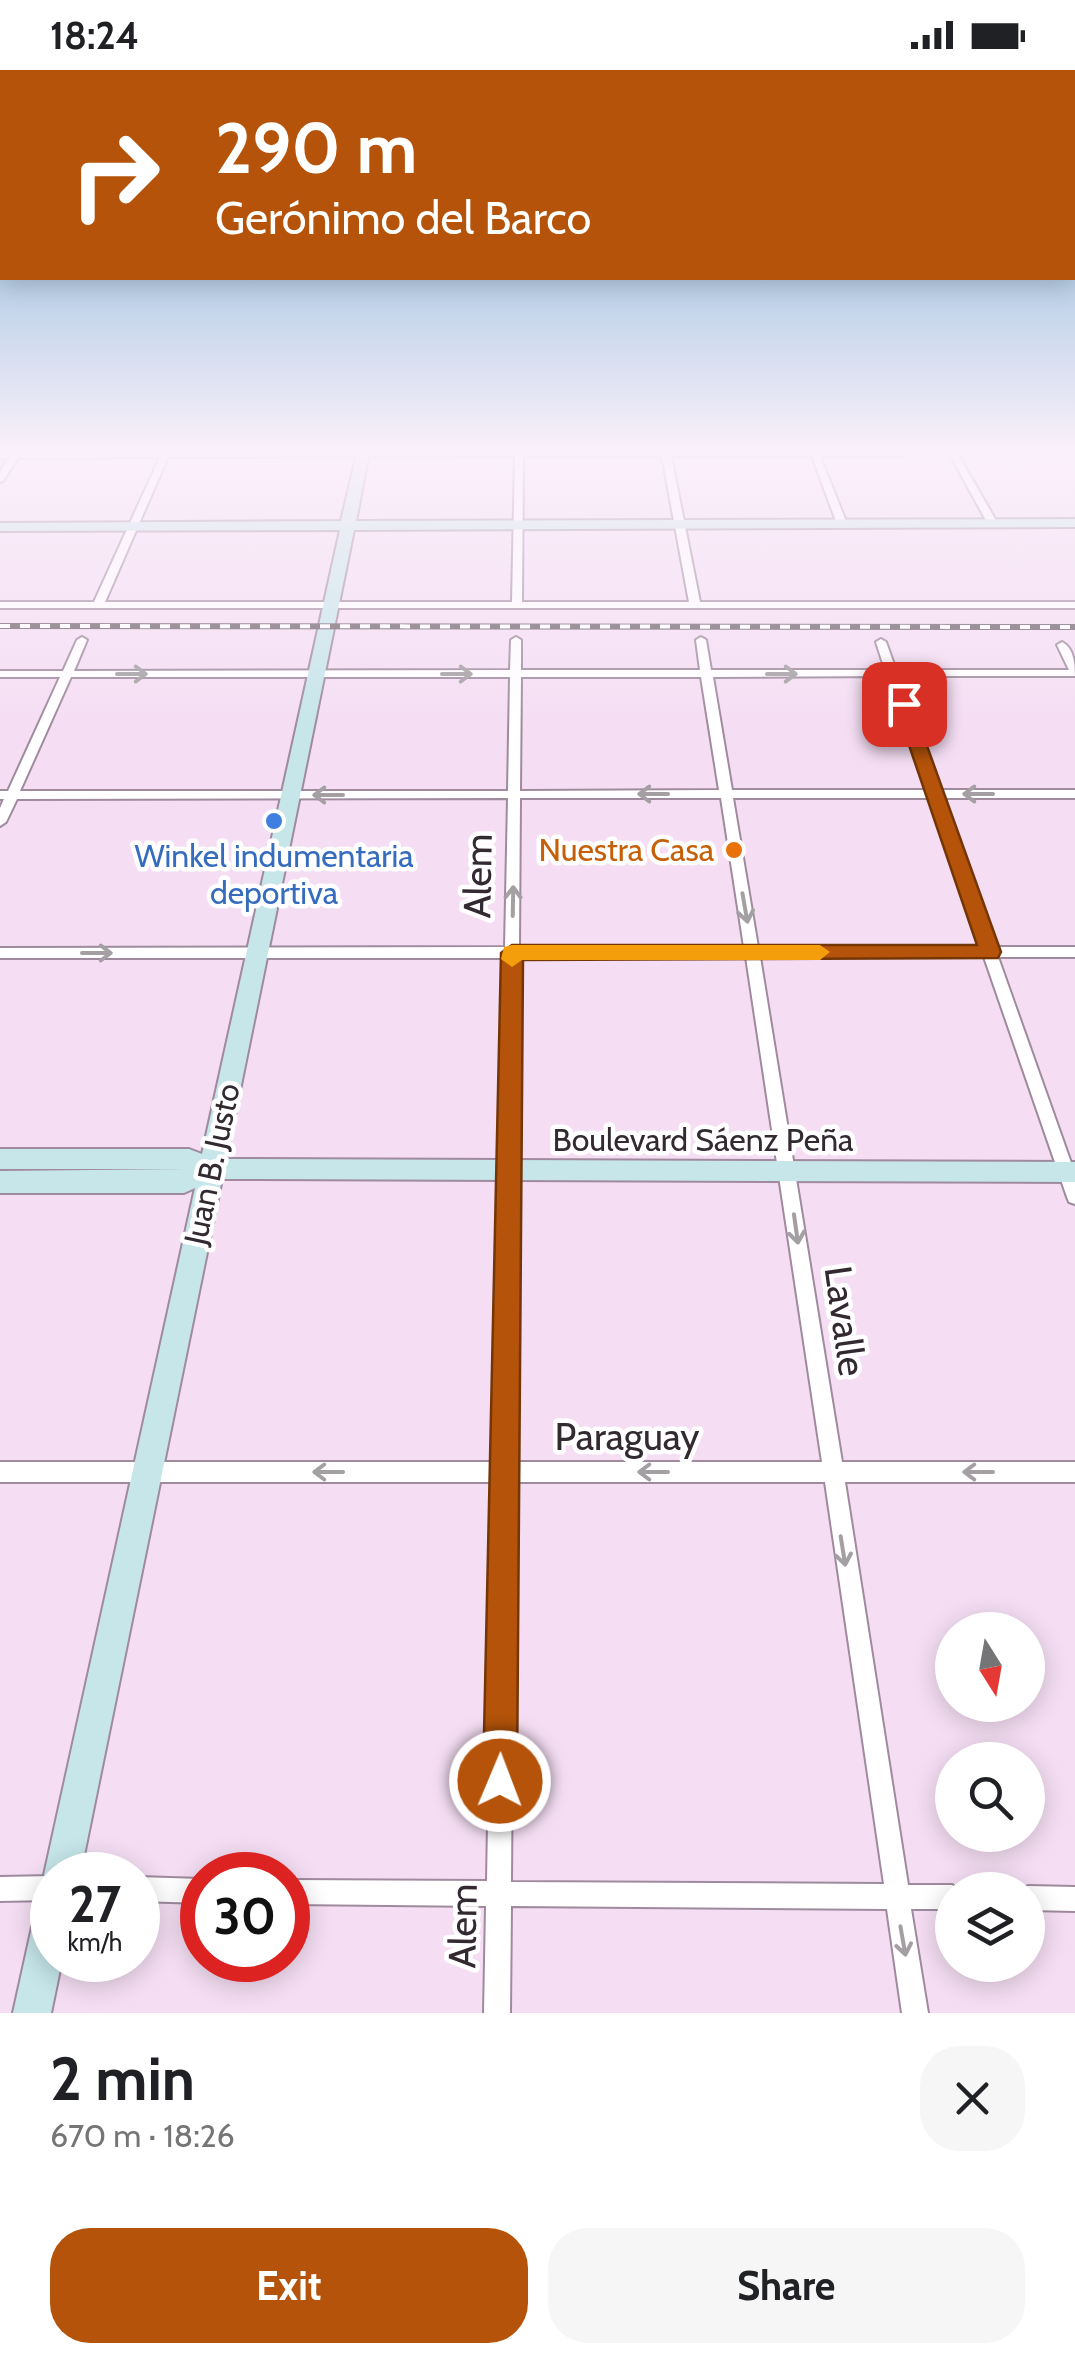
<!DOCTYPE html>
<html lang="en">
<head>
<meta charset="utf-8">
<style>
  body { margin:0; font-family:Cabin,sans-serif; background:#f6f6f6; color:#202124; height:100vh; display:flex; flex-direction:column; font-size:38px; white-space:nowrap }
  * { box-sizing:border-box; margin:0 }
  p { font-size:32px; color:#757577 }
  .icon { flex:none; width:55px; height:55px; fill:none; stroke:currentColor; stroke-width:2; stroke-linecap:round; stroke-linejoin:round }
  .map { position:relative; height:1943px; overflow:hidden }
  .panel { display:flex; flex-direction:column; background:#fff; flex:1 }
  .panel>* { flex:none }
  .hud { position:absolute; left:0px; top:0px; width:1075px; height:210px; box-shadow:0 5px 25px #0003; background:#b45309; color:#fff; overflow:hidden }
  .needle { width:65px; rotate:169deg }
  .fabs { position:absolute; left:935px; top:1542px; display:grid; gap:20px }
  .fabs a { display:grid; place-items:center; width:110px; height:110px; border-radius:50%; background:#fff; box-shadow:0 5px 25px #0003; font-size:50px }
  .speed { position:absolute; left:30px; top:1782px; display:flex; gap:20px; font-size:50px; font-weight:700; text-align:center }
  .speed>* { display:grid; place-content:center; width:130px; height:130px; border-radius:50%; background:#fff; box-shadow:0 5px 25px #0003; line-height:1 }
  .speed small { font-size:25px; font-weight:400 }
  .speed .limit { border:15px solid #d22; background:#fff; color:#111 }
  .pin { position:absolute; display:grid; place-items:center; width:85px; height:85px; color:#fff; margin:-42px; border-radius:20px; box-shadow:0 5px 15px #0006 }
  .me { position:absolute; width:110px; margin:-55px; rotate:1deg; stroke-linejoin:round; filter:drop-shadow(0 0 8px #0008) }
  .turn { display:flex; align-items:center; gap:35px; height:210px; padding:0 50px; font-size:45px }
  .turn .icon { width:130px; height:130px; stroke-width:2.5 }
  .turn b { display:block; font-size:70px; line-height:85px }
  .round { display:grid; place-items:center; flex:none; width:105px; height:105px; border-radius:40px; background:#f6f6f6 }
  .overview { display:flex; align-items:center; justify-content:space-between; height:170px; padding:0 50px }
  h1 { font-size:60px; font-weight:700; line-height:75px }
  .primary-button { display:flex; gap:20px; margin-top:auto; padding:20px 50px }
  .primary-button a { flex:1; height:115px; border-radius:40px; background:#b45309; color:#fff; font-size:40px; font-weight:700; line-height:115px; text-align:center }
  .primary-button a+a { background:#f6f6f6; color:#202124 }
  .status { display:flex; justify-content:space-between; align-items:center; height:70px; padding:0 50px; background:#fff; direction:ltr }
  .status svg { height:28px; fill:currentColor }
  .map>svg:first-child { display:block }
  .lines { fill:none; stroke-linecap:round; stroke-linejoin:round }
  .street-casing { stroke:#9f8a9e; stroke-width:4 }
  .secondary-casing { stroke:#9f8a9e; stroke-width:4 }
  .street { fill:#fff; fill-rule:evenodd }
  .secondary { fill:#c6e6ea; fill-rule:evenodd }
  .rail-casing { stroke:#695c68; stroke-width:6 }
  .rail { stroke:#fff; stroke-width:4; stroke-dasharray:10; stroke-linecap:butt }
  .oneway { stroke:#a39fa2 }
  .route { fill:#b45309; stroke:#753606; stroke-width:2.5 }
  .slow { fill:#f59e0b }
  .shop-dot { fill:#3f7fe0; stroke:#fff; stroke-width:4 }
  .food-dot { fill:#e8710a; stroke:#fff; stroke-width:4 }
  .labels { text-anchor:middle; stroke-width:9; stroke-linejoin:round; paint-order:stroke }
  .food-label { font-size:32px; fill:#c56008; stroke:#fff; text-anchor:end }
  .shop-label { font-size:32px; fill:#366cbe; stroke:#fff }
  .street-label { font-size:32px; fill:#322931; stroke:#fff }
  .near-street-label { font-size:38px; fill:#322931; stroke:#fff }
</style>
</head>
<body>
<div class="status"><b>18:24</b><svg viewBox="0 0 49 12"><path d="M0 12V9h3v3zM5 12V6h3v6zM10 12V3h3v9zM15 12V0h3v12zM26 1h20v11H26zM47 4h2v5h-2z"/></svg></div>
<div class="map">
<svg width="1075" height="1943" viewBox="0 0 1075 1943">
  <rect width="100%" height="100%" fill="#f5def4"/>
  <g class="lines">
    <g class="street-casing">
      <g id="street">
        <path d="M0 383H904L900 386H820L847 454 842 457 837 454 812 386H671L700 532H1075V538H0V532H94L160 387 18 388 3 411 0 412V402L9 388H0ZM515 386 512 532H105L168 387ZM523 386H662L689 532H522Z"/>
        <polygon points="949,383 957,383 998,454 996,456 988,454"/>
        <path d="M82 567 87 570 74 601 510 600 511 570 516 567 521 570V600H700L696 570 701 567 706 570 711 600H885L876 572 881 569 886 572 896 600H1069L1057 575 1062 572C1074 578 1075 594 1075 606H899L939 720H1075V728H942L995 877H1075V887H998L1075 1104V1134L1069 1132 1067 1127 984 887H760L842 1392H1075V1412H845L908 1815H952L961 1820H952V1839H911L928 1943H902L887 1839 511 1836 510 1943H484L486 1836 288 1834V1810L487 1811 494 1412H0V1392H495L505 888H0V878L505 877 508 728 17 729 6 752 0 756V738L4 729H0V721H8L60 607H0V601H63L77 570ZM888 606 927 720H732L713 607ZM71 607H510L508 721H20ZM521 607H701L719 720 520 721ZM520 728H721L744 877H519ZM733 728H929L981 877H758ZM746 887 822 1392H514L519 888ZM514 1412H825L884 1814 511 1812Z"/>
        <polygon points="52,1806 52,1830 0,1831 0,1807"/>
        <polygon points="138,1807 202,1809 202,1833 138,1831"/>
        <polygon points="1028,1816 1075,1817 1075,1841 1028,1840 1028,1820 1019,1820"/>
      </g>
    </g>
    <g class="secondary-casing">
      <g id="secondary">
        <polygon points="357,383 369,383 356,451 1075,449 1075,457 354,460 226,1089 1075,1092 1075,1112 222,1109 80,1805 52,1805 52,1819 44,1805 195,1118 184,1123 0,1123 0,1101 186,1099 0,1099 0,1079 189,1079 202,1084 340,460 0,461 0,453 341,451"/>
        <polygon points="52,1830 52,1890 62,1890 51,1943 13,1943 34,1848 39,1835"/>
      </g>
    </g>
    <use href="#street" class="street"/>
    <use href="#secondary" class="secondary"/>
    <g class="rail-casing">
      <polyline id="rail" points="0,556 1075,557"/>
    </g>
    <use href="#rail" class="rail"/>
  </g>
  <defs><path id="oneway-shaft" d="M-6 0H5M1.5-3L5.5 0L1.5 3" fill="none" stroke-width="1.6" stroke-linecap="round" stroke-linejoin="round" transform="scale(2.5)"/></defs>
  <g class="oneway">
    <use href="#oneway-shaft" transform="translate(132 604)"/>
    <use href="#oneway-shaft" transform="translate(457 604)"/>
    <use href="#oneway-shaft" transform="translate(782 604)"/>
    <use href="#oneway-shaft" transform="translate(653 724) rotate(180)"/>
    <use href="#oneway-shaft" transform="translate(978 724) rotate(180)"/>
    <use href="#oneway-shaft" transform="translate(328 725) rotate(180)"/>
    <use href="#oneway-shaft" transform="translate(513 831) rotate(-89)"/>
    <use href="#oneway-shaft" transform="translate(745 838) rotate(80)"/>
    <use href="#oneway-shaft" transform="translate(97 883)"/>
    <use href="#oneway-shaft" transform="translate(796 1159) rotate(82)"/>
    <use href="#oneway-shaft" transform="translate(328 1402) rotate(-180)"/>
    <use href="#oneway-shaft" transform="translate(653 1402) rotate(180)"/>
    <use href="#oneway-shaft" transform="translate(978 1402) rotate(-180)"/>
    <use href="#oneway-shaft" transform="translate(843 1481) rotate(81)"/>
    <use href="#oneway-shaft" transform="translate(903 1871) rotate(80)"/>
  </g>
  <linearGradient id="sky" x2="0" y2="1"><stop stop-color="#6baad3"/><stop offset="0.58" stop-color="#faf0fa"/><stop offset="1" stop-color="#faf0fa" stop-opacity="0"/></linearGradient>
  <rect width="1075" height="655" fill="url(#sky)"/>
  <polygon class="route" points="904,628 912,634 1001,882 998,888 523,890 517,1711 512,1723 500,1728 488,1723 483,1711 501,883 512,875 977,875 895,634"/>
  <polygon class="slow" points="512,875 820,875 830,882 820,890 522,890 512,897 501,889 504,877"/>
  <circle class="shop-dot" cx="274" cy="751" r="10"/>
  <circle class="food-dot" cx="734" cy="780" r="10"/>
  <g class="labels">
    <g class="food-label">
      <text x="714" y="791">Nuestra Casa</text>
    </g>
    <g class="shop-label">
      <text x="274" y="797">Winkel indumentaria<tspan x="274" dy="37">deportiva</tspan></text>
    </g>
    <g class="street-label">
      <text x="703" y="1081">Boulevard Sáenz Peña</text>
      <text transform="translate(212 1094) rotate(-78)" y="11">Juan B. Justo</text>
    </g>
    <g class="near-street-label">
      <text transform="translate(478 806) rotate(-89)" y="13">Alem</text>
      <text transform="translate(845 1251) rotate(82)" y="13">Lavalle</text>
      <text x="627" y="1380">Paraguay</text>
      <text transform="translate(463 1856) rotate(-89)" y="13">Alem</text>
    </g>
  </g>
</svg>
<div class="fabs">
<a><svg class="needle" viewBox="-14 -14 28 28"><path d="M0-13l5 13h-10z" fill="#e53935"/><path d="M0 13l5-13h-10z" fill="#757577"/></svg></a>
<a><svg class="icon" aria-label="search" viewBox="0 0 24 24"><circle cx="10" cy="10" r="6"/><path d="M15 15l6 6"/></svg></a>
<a><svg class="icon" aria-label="layers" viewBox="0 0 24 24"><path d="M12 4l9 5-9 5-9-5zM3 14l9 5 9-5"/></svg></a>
</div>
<div class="speed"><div>27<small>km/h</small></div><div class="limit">30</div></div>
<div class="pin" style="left:904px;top:634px;background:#d93025"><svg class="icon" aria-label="arrive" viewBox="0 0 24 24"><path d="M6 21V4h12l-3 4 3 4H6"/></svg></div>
<svg class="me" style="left:500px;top:1711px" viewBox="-20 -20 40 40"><circle r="17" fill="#b45309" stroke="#fff" stroke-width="3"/><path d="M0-11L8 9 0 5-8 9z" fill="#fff"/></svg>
<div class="hud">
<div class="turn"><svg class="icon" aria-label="right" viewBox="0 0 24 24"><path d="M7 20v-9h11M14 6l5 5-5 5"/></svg><div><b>290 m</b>Gerónimo del Barco</div></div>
</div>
</div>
<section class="panel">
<div class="overview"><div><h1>2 min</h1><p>670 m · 18:26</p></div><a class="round"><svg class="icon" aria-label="close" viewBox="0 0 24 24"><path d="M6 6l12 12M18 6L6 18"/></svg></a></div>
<div class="primary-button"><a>Exit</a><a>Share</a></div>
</section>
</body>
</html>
